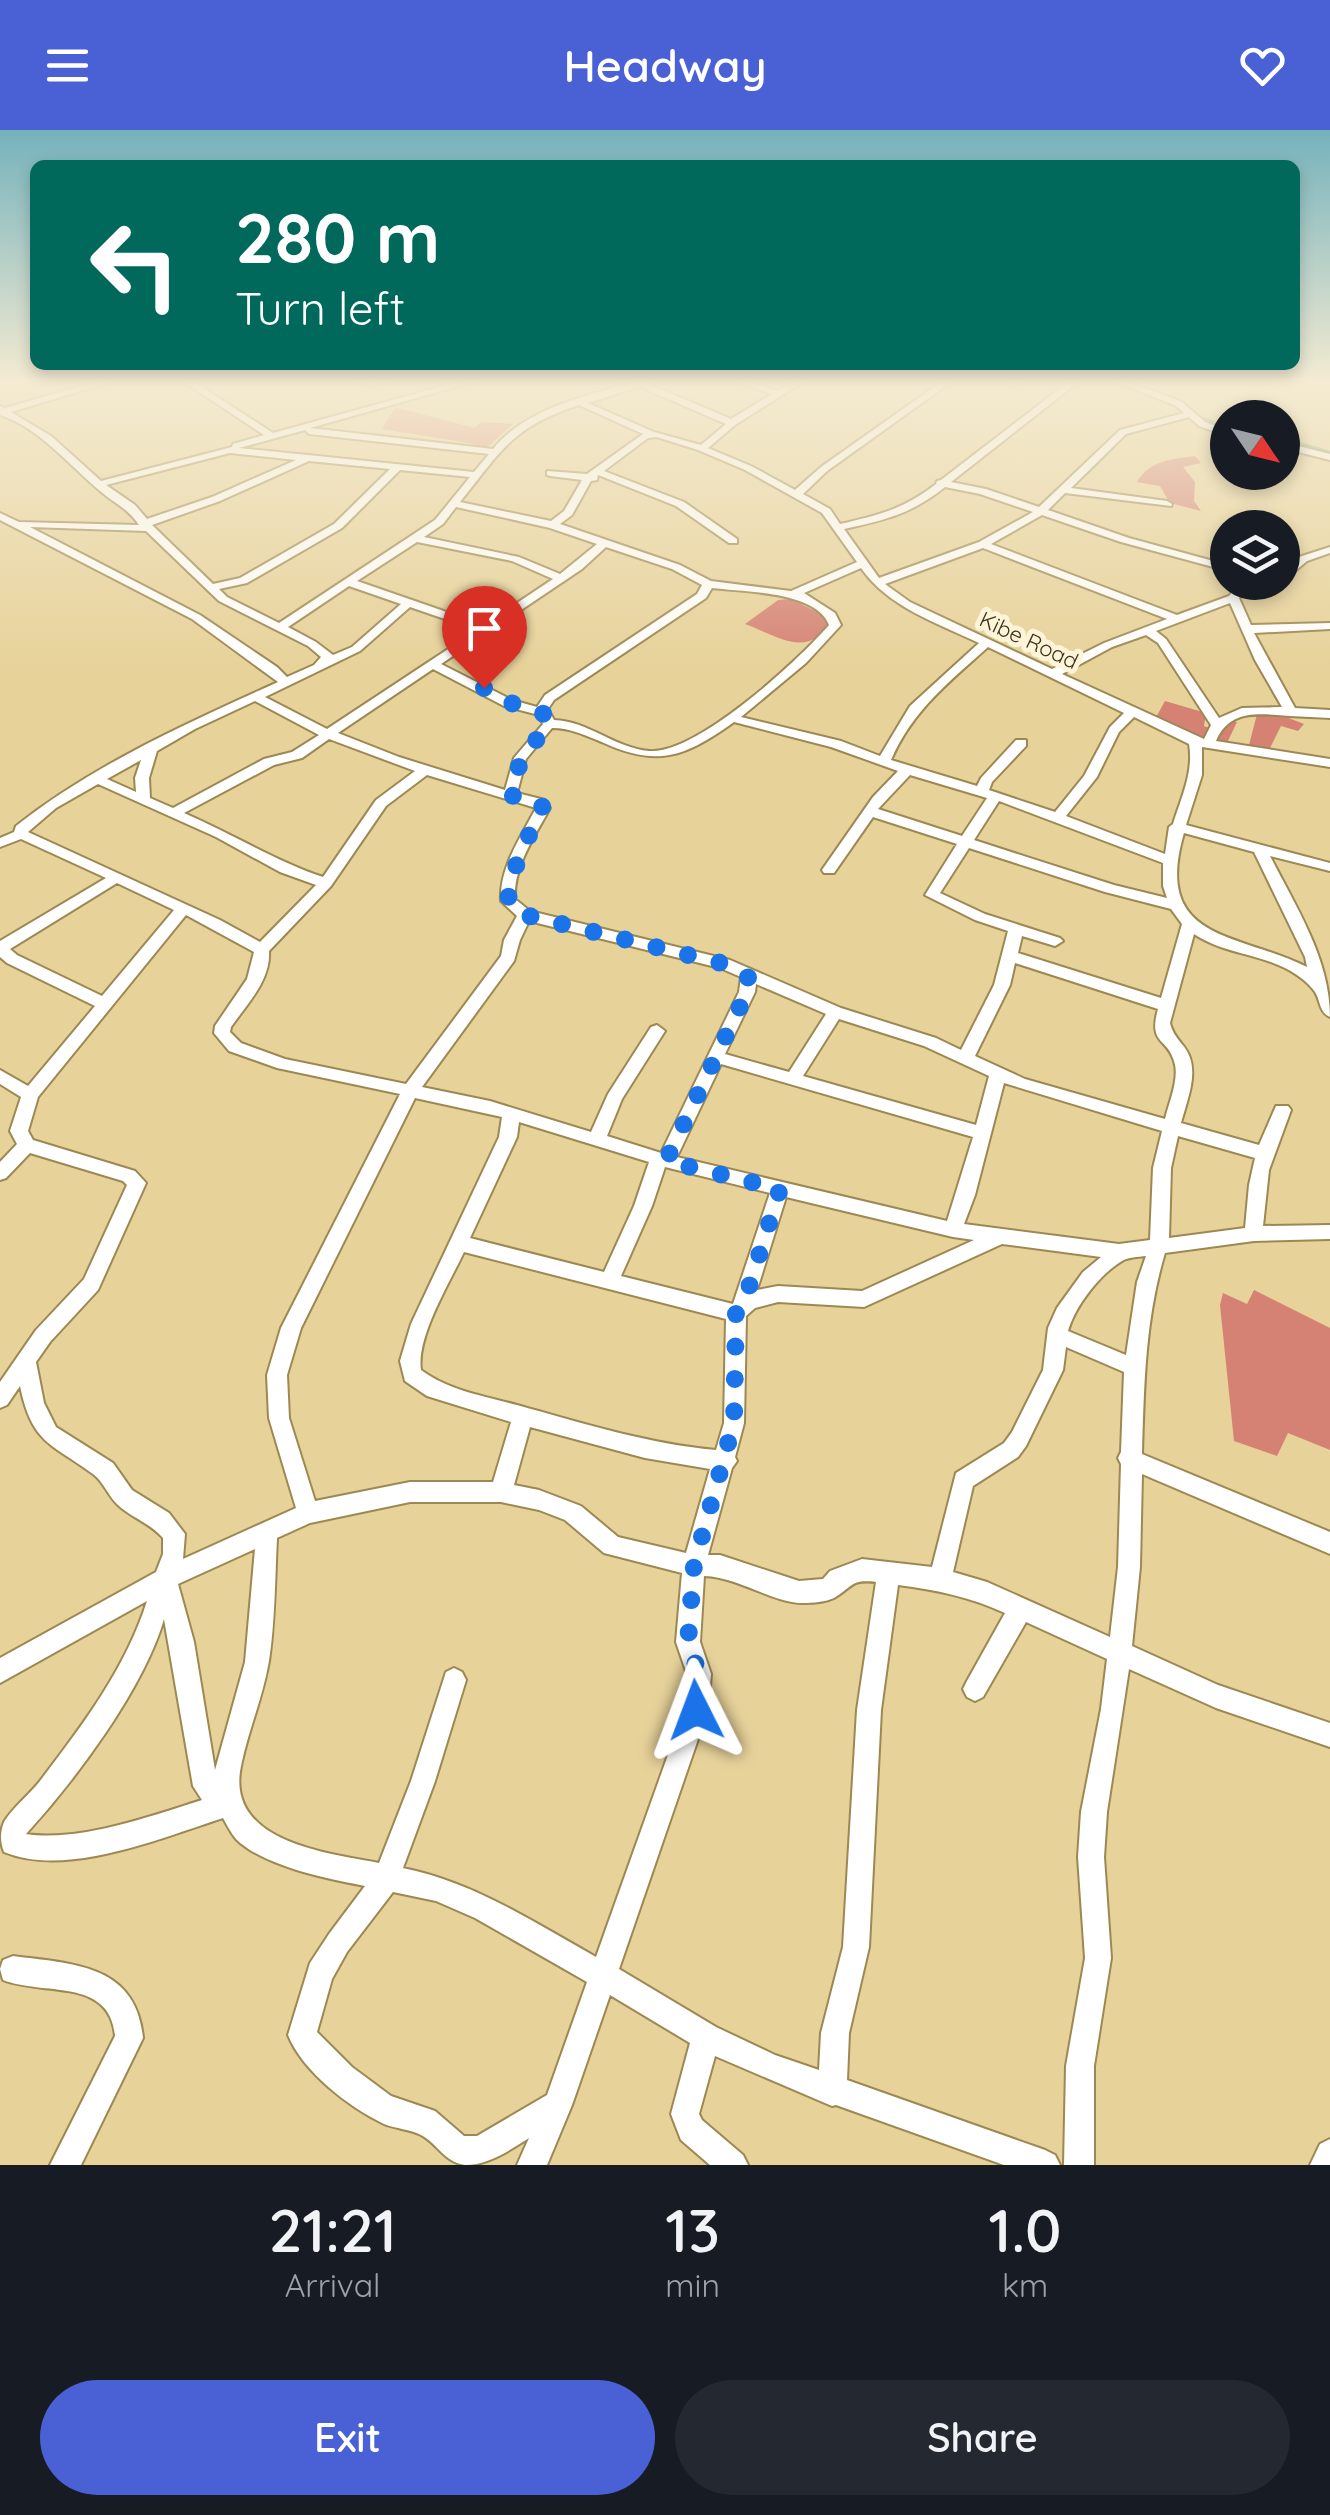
<!DOCTYPE html>
<html lang="en">
<head>
<meta charset="utf-8">
<style>
  body { margin:0; font-family:Quicksand,sans-serif; background:#242831; color:#f1f3f6; height:100vh; display:flex; flex-direction:column; font-size:38px; white-space:nowrap }
  * { box-sizing:border-box; margin:0 }
  p { font-size:32px; color:#9ea1a6 }
  .icon { flex:none; width:55px; height:55px; fill:none; stroke:currentColor; stroke-width:2; stroke-linecap:round; stroke-linejoin:round }
  .map { position:relative; height:2035px; overflow:hidden }
  .panel { display:flex; flex-direction:column; background:#171b24; flex:1 }
  .panel>* { flex:none }
  .top-card { position:absolute; left:30px; top:30px; width:1270px; height:210px; border-radius:15px; box-shadow:0 5px 15px #0003; background:#00695c; color:#fff; overflow:hidden }
  .needle { width:65px; rotate:125deg }
  .buttons { position:absolute; left:1210px; top:270px; display:grid; gap:20px }
  .buttons a { display:grid; place-items:center; width:90px; height:90px; border-radius:50%; background:#171b24; box-shadow:0 5px 15px #0003; font-size:50px }
  .pin { position:absolute; display:grid; place-items:center; width:85px; height:85px; color:#fff; margin:-102px -42px; border-radius:50% 50% 50% 0; rotate:-45deg; box-shadow:0 0 10px #0007 }
  .pin .icon { rotate:45deg }
  .me { position:absolute; width:110px; margin:-55px; rotate:357deg; stroke-linejoin:round; filter:drop-shadow(0 0 8px #0008) }
  .turn { display:flex; align-items:center; gap:35px; height:210px; padding:0 40px; font-size:45px }
  .turn .icon { width:130px; height:130px; stroke-width:2.5 }
  .turn b { display:block; font-size:70px; line-height:85px }
  .eta { display:flex; justify-content:space-evenly; align-items:center; height:170px; text-align:center }
  .eta b { font-size:60px; font-weight:600; line-height:70px }
  .primary-button { display:flex; gap:20px; margin-top:auto; padding:20px 40px }
  .primary-button a { flex:1; height:115px; border-radius:60px; background:#4961d5; color:#fff; font-size:40px; font-weight:600; line-height:115px; text-align:center }
  .primary-button a+a { background:#242831; color:#f1f3f6 }
  header { display:flex; justify-content:space-between; align-items:center; height:130px; padding:0 40px; background:#4961d5; color:#fff; font-size:45px; font-weight:600 }
  .map>svg:first-child { display:block }
  .green { fill:#df8d7f }
  .forest { fill:#d58274 }
  .lines { fill:none; stroke-linecap:round; stroke-linejoin:round }
  .stream { stroke:#69ae79; stroke-width:2.5 }
  .minor-casing { stroke:#9c8852; stroke-width:4 }
  .minor { fill:#fff; fill-rule:evenodd }
  .route { stroke:#1a73e8; stroke-width:18; stroke-dasharray:0 32.4 }
  .labels { text-anchor:middle; stroke-width:10; stroke-linejoin:round; paint-order:stroke }
  .far-street-label { font-size:22px; fill:#3d351e; stroke:#fef4d8 }
</style>
</head>
<body>
<header><svg class="icon" aria-label="menu" viewBox="0 0 24 24"><path d="M4 6h16M4 12h16M4 18h16"/></svg>Headway<svg class="icon" aria-label="heart" viewBox="0 0 24 24"><path d="M12 20l-8-8c-3-5 5-10 8-4 3-6 11-1 8 4z"/></svg></header>
<div class="map">
<svg width="1330" height="2035" viewBox="0 0 1330 2035">
  <rect width="100%" height="100%" fill="#e7d29a"/>
  <polygon class="green" points="395,277 474,298 482,292 513,294 485,319 469,313 382,299"/>
  <g class="forest">
    <path d="M1195 326 1201 333 1183 337 1195 352 1194 371 1201 381 1170 373 1160 356 1137 352C1150 330 1172 329 1195 326Z"/>
    <path d="M791 469 833 490C808 530 780 507 745 494L778 470Z"/>
    <polygon points="1165,571 1206,583 1204,596 1217,601 1225,589 1237,592 1227,613 1195,609 1154,591"/>
    <polygon points="1257,584 1281,585 1304,594 1298,601 1281,596 1270,618 1249,615"/>
    <polygon points="1254,1160 1330,1198 1330,1320 1288,1303 1277,1326 1234,1311 1220,1175 1223,1163 1247,1174"/>
  </g>
  <g class="lines">
    <g class="stream">
      <polyline points="1202,288 1228,297"/>
      <polyline points="1282,308 1330,322"/>
    </g>
    <g class="minor-casing">
      <g id="minor">
        <path d="M102 250H117L11 282 51 306 101 351 232 317 233 314 264 305 181 250H191L273 303 465 250H480L310 298 493 319C528 276 589 266 640 250H652L651 255 731 289 772 264 732 250H746L778 261 795 250H806L735 295 708 318 751 336 795 360 821 337 944 250H954L827 341 803 364 830 379 840 394C879 385 904 379 936 354L937 351 941 350 1071 250H1081L951 352 986 359 1039 377 1120 300 1184 283 1176 276 1112 250H1125L1182 272 1205 292 1228 300V306L1199 296 1189 287 1126 304 1071 358 1167 371 1172 374 1171 376 1065 363 1048 380 1129 408 1228 435V441L1121 412 1042 385 991 414 1177 485 1229 466 1241 452H1252L1239 468 1251 495 1330 493V499L1254 503 1295 578 1330 580V588C1317 587 1303 587 1290 586 1261 584 1230 578 1216 611L1330 629V637L1202 617V645L1186 695 1330 733V741L1270 726C1296 777 1330 829 1330 887 1319 882 1321 872 1315 862 1311 856 1303 849 1297 845 1267 824 1225 825 1194 804L1170 893C1174 910 1186 914 1190 928 1197 948 1186 974 1181 993L1259 1015 1276 976H1288L1291 980 1269 1040 1263 1096 1330 1095V1109L1254 1111 1165 1123C1145 1189 1144 1256 1142 1324L1330 1402V1424L1142 1344 1140 1437 1132 1516 1218 1555 1330 1593V1617L1216 1578 1129 1539 1107 1682 1104 1727 1111 1828 1094 1936V2035H1064L1066 1936 1085 1828 1078 1727 1081 1682 1101 1579 1107 1529 1026 1492 983 1567 975 1571 967 1567 963 1559 967 1551 1005 1483C970 1467 937 1460 898 1455L881 1580 869 1817 849 1903 847 1950 1045 2020 1055 2025 1060 2035H1004L836 1975 832 1976 715 1926 699 1984 702 1990 743 2025 748 2035H710L681 2010 671 1984 690 1913 610 1865 572 1975 547 2035H517L529 2008C510 2020 489 2035 465 2035 444 2032 438 2014 421 2005 410 1999 396 1999 384 1994 349 1977 303 1942 288 1905L310 1833 329 1804 365 1756C328 1749 263 1736 236 1709 231 1703 227 1695 223 1688 161 1708 66 1748 4 1722 0 1712 0 1702 4 1692 13 1677 29 1665 40 1651 82 1596 126 1538 147 1471L0 1553V1528L156 1442 163 1424V1408C150 1393 132 1388 118 1375 108 1366 104 1352 93 1344 51 1313 32 1314 20 1256L7 1275 0 1278V1252L36 1200 84 1149 127 1055 123 1051 30 1023 6 1048 0 1050V1032L17 1014 10 1001 21 967 0 954V940L28 956 95 876 7 833 0 827V811L106 748 21 709 0 717V708L14 702 16 696C93 635 189 592 278 552L192 489 0 390V383L19 392 139 395C130 381 118 375 105 365 71 338 42 299 0 285V276L5 278ZM641 256 645 259 726 294 701 315 654 302 588 273ZM579 275 643 304 587 344 547 341V345L550 346 582 350 564 381 551 391 460 372C502 320 512 297 579 275ZM305 300 309 304 489 324 474 342 239 318ZM657 307 698 320 745 340 822 383 857 432 791 461 711 451 680 435 560 394 572 385 591 351 597 350 598 345 676 376 729 413H737V409L684 372 604 341 648 308ZM230 323 296 330 212 367 147 389 135 375 106 355ZM309 331 390 339 334 394 240 448 213 454 152 395 220 371ZM400 340 470 347 435 390 279 493 227 467 219 459 247 453 342 398ZM945 357 980 364 1033 382 979 412 879 448 844 399C886 390 911 384 945 357ZM456 377 550 398 597 414 560 444 519 427 424 407 443 394ZM30 397 146 401 219 471 308 516 321 527 314 535 287 547 277 537 200 485ZM417 412 512 431 553 449 484 495 357 451ZM606 417 672 439 702 455 697 464 545 565 537 577 512 570 441 534 582 439ZM983 418 1167 489 1104 513 1052 539 910 472 885 454ZM861 438C888 477 937 493 979 513L910 576 880 626 841 611 741 587 806 533 841 495 835 483 804 463ZM349 456 401 474 352 517 333 525 316 512 288 497ZM712 458C743 462 816 461 829 495 799 530 696 625 649 621 615 618 588 591 554 590L548 579 554 570 706 468ZM1230 473 1255 530 1282 577 1242 578 1219 588 1166 509 1156 501ZM410 477 477 500 327 599 265 567 360 521ZM1146 505 1158 513 1211 595 1204 609 1062 544 1112 517ZM988 517 1124 583 1110 597 1084 646 1055 682 989 660 992 652 1026 616V610H1016L981 648 977 656 891 630C912 581 949 552 988 517ZM433 539 504 576 539 585 543 594 514 628 505 660 399 627 338 603ZM255 571 319 605 292 622 264 629 173 678 150 668 149 648 157 621 195 599ZM1134 587 1189 614C1194 642 1181 668 1173 694L1169 697 1165 724 1066 686 1097 647 1119 602ZM734 592 831 617 898 641 873 667 822 740 824 743H834L873 687 957 714 925 765 975 790 1008 801 994 855 961 920 936 908 841 878 730 830 530 781 515 769C513 737 535 706 550 678L545 670 517 663 526 629 552 598C571 598 587 606 604 613 659 638 686 626 734 592ZM329 609 415 641 376 670 323 747C275 731 231 703 184 683L274 635 302 628ZM141 630 135 648 136 662 107 649ZM427 645 536 678C521 707 499 738 501 771L517 786 504 810 501 826 406 954 285 929 241 913 230 902 231 897C247 874 271 850 269 821L331 756 386 676ZM910 645 987 668 962 706 878 679ZM98 654 216 707 280 742 316 755 260 812 220 790 28 702 56 678ZM999 671 1163 733V756L1167 768 1114 755 974 710ZM1184 703 1254 722 1305 827 1307 837C1238 802 1152 812 1184 703ZM969 718 1105 762 1171 779 1182 794 1161 868 1018 823 1022 806 1055 816 1063 811 1060 808 985 784 940 763ZM117 753 174 780 102 866 17 825 10 819ZM186 785 254 822 247 849 215 896 214 903 229 921 277 938 400 964 281 1198 267 1245 269 1288 296 1378 183 1429 185 1404 169 1383 132 1360 113 1333 56 1297 44 1273 36 1232 50 1212 98 1160 146 1053 135 1041 33 1010 28 1001 38 967ZM529 791 720 838 741 847 739 862 661 1023 607 1006 622 969 665 901 657 895 651 897 608 964 591 1002 490 971 422 957 514 831 520 810ZM1015 833 1158 879C1148 915 1167 907 1174 931 1180 948 1169 972 1165 989L1025 949 975 926 1010 855ZM756 854 826 884 789 942 725 924 755 862ZM839 889 924 916 989 946 976 995 803 946ZM721 934 973 1007 947 1091 677 1027ZM1004 953 1162 1001 1153 1038 1150 1110 1119 1114 964 1094 975 1065ZM415 968 502 987 499 1007 411 1194 400 1231 405 1251 427 1266 511 1292 493 1352H410L315 1371 289 1288 287 1245 301 1198ZM519 992 649 1032 634 1076 604 1142 470 1108 517 1007ZM1178 1006 1255 1028 1249 1055 1245 1098 1169 1108 1171 1038ZM665 1037 770 1063 733 1174 621 1146 652 1076ZM786 1067 953 1107 974 1110 862 1161 778 1156 757 1160ZM1002 1114 1101 1127 1083 1142 1057 1178 1048 1198 1043 1240 1012 1302 1004 1313 956 1343 932 1437 862 1429 830 1441 823 1449 799 1451 720 1425H708L732 1338 737 1331 735 1327 744 1293 746 1186 755 1178 778 1172 864 1177ZM464 1122 726 1189 724 1293 716 1320C648 1314 582 1293 517 1275 484 1266 450 1261 421 1240 416 1207 450 1152 464 1122ZM1146 1126 1137 1152 1126 1225 1068 1201C1075 1176 1100 1144 1122 1131 1128 1127 1138 1127 1146 1126ZM1066 1217 1124 1242 1121 1322 1118 1328 1121 1334 1118 1437 1110 1507 987 1452 953 1442 973 1356 1018 1327 1026 1316 1063 1240ZM530 1297 645 1328 710 1339 686 1423 618 1407 581 1376 539 1360 514 1355ZM410 1372H501L539 1380 565 1390 604 1423 682 1443 676 1512 687 1544 684 1580 596 1827C534 1792 473 1752 403 1738L435 1651 466 1550 462 1542 454 1538 446 1542 411 1651 379 1733C326 1723 225 1712 241 1636 248 1601 263 1567 269 1531 275 1491 275 1449 277 1408L310 1393ZM255 1419 245 1532 215 1640 194 1512 178 1454ZM704 1446C738 1447 773 1473 803 1473 812 1473 826 1472 834 1468 853 1457 850 1449 876 1452L857 1580 843 1817 821 1903 819 1940 775 1925 716 1897 619 1839 708 1580 711 1544 700 1512ZM164 1489 193 1656 202 1670C151 1686 80 1712 26 1704 76 1649 143 1560 164 1489ZM393 1762 436 1771 475 1788 587 1852 547 1965 477 2006H464L435 1981 391 1966 352 1937 317 1902 332 1849 347 1822Z"/>
        <polygon points="351,250 391,250 371,256"/>
        <polygon points="1014,250 1025,250 1015,256 1011,253"/>
        <polygon points="1282,312 1330,324 1330,330 1282,318"/>
        <polygon points="1330,417 1330,423 1307,431 1282,452 1282,443 1299,427"/>
        <path d="M13 1826C73 1834 136 1834 143 1908L81 2035H50L115 1906C110 1847 43 1866 3 1850L0 1839 3 1830Z"/>
        <polygon points="1330,2009 1330,2035 1310,2035 1320,2014"/>
      </g>
    </g>
    <use href="#minor" class="minor"/>
  </g>
  <linearGradient id="sky" x2="0" y2="1"><stop stop-color="#75b2bc"/><stop offset="0.47" stop-color="#f4ebd2"/><stop offset="1" stop-color="#f4ebd2" stop-opacity="0"/></linearGradient>
  <rect width="1330" height="535" fill="url(#sky)"/>
  <g class="lines">
    <path class="route" d="M484 558 508 572 544 584 549 594C529 619 516 633 510 665L540 673 543 678C527 709 511 738 508 772L525 785 725 834 749 848 747 862 666 1031 780 1059 744 1173 736 1183 734 1292 694 1435 688 1512 699 1544 696 1580"/>
  </g>
  <g class="labels">
    <g class="far-street-label">
      <text transform="translate(1029 510) rotate(25)" y="8">Kibe Road</text>
    </g>
  </g>
</svg>
<div class="buttons">
<a><svg class="needle" viewBox="-14 -14 28 28"><path d="M0-13l5 13h-10z" fill="#e53935"/><path d="M0 13l5-13h-10z" fill="#9ea1a6"/></svg></a>
<a><svg class="icon" aria-label="layers" viewBox="0 0 24 24"><path d="M12 4l9 5-9 5-9-5zM3 14l9 5 9-5"/></svg></a>
</div>
<div class="pin" style="left:484px;top:558px;background:#d93025"><svg class="icon" aria-label="arrive" viewBox="0 0 24 24"><path d="M6 21V4h12l-3 4 3 4H6"/></svg></div>
<svg class="me" style="left:696px;top:1580px" viewBox="-20 -20 40 40"><path d="M0-17L14 15 0 8-14 15z" fill="#1a73e8" stroke="#fff" stroke-width="4"/></svg>
<div class="top-card">
<div class="turn"><svg class="icon" aria-label="left" viewBox="0 0 24 24"><path d="M17 20v-9H6M10 6l-5 5 5 5"/></svg><div><b>280 m</b>Turn left</div></div>
</div>
</div>
<section class="panel">
<div class="eta">
<div><b>21:21</b><p>Arrival</p></div>
<div><b>13</b><p>min</p></div>
<div><b>1.0</b><p>km</p></div>
</div>
<div class="primary-button"><a>Exit</a><a>Share</a></div>
</section>
</body>
</html>
